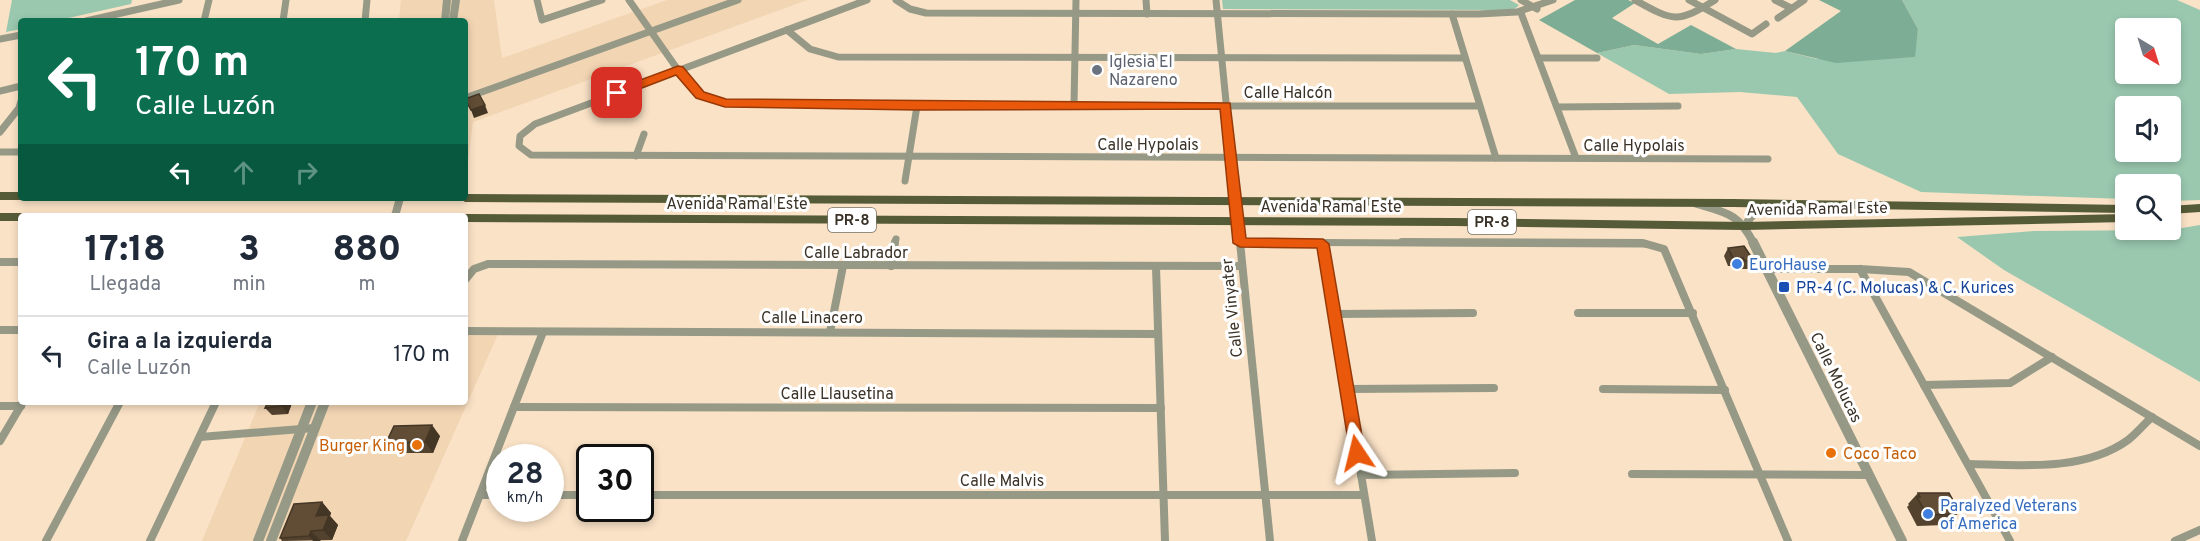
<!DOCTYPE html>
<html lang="es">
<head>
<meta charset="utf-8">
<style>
  body { margin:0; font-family:Overpass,sans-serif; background:#f2f2f3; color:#1f2937; height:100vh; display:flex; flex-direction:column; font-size:22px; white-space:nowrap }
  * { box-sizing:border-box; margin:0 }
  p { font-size:20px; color:#747a83 }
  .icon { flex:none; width:33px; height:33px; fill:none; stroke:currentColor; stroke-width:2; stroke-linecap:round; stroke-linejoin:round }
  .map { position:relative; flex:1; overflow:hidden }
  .details { position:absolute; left:18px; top:213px; width:450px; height:192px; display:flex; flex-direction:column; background:#fff; border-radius:6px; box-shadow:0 3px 9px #0003 }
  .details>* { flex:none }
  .top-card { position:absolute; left:18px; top:18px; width:450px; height:183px; border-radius:6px; box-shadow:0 3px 9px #0003; background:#0b6e4f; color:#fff; overflow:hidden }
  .needle { width:39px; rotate:142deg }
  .tools { position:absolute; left:2115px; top:18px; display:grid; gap:12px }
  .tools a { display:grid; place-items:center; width:66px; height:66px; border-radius:6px; background:#fff; box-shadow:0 3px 9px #0003; font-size:30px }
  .speed { position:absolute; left:486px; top:444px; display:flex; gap:12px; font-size:30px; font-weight:700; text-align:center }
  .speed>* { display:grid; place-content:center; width:78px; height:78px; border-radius:50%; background:#fff; box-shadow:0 3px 9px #0003; line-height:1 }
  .speed small { font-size:15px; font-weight:400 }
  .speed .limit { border:3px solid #111; border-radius:9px; background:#fff; color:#111 }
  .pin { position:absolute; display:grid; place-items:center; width:51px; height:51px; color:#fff; margin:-26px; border-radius:12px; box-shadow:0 3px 9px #0006 }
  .me { position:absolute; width:66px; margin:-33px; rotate:350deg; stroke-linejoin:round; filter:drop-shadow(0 0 4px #0008) }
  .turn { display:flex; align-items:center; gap:21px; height:126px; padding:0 18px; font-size:27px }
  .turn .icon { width:78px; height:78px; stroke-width:2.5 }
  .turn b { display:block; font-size:42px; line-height:51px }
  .lanes { display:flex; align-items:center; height:57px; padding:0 18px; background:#0003; justify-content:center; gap:30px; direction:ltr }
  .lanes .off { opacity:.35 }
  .eta { display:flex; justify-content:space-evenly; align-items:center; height:102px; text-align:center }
  .eta b { font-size:36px; font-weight:800; line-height:42px }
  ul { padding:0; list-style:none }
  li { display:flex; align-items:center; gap:18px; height:78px; padding:0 18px; border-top:2px solid #e0e1e3 }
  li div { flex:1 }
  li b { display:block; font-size:22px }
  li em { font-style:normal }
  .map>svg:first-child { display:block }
  .built { fill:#f2d5b3 }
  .green { fill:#9ac8af; fill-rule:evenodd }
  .forest { fill:#7dad94 }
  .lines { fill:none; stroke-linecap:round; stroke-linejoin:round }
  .minor-far1 { stroke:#969986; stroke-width:7 }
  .minor { stroke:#969986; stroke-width:8 }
  .tertiary-far1 { stroke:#969986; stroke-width:8 }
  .tertiary { stroke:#969986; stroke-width:10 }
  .primary { fill:#555a37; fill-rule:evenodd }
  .wall { fill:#53422e }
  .shaded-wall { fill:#443625 }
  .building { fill:#614d35; stroke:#443625; stroke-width:1.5 }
  .route { fill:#ea580c; stroke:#983908; stroke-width:1.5 }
  .worship-dot { fill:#6b7280; stroke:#fff; stroke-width:2 }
  .shop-dot { fill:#3f7fe0; stroke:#fff; stroke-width:2 }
  .transit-dot { fill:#1a4fb4; stroke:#fff; stroke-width:2 }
  .food-dot { fill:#e8710a; stroke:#fff; stroke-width:2 }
  .labels { text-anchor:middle; stroke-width:6; stroke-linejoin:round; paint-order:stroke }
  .shield { fill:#fff; stroke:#767068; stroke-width:1.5 }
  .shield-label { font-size:15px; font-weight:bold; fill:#3b3227 }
  .worship-label { font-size:16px; fill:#5b616d; stroke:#fff; text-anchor:start }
  .street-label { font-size:16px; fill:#3b3227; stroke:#fff }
  .shop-label { font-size:16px; fill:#366cbe; stroke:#fff; text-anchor:start }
  .transit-label { font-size:16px; fill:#164399; stroke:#fff; text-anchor:start }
  .food-label { font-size:16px; fill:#c56008; stroke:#fff; text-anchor:end }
</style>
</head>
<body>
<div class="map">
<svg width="2200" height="541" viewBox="0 0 2200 541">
  <rect width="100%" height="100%" fill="#fae2c6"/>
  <g class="built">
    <polygon points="401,0 494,0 502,58 667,0 807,0 473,122 465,185 465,21 399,21"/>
    <polygon points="498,334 406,541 202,541 260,402 465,402 465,335"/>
  </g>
  <g class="green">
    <polygon points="12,0 132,0 131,4 55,21 21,21 21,29 6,32"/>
    <polygon points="1222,0 1510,0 1519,5 1514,10 1223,9"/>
    <path d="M1902 0H2177L2200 10V200L2171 201 2170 184H2126L2125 199 1921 192 1838 154 1797 97 1740 92 1669 94 1597 53 1634 45 1701 54 1736 49 1776 53 1785 51 1817 59 1914 57 1918 29ZM2126 28H2170V74H2126ZM2126 106H2170V152H2126Z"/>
    <polygon points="2200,225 2200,382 2004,270 1957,237 2034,231 2170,230"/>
  </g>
  <g class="forest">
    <polygon points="1575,0 1628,0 1635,3 1612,18 1658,44 1691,25 1736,49 1701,54 1634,45 1597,53 1539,20"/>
    <polygon points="1819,0 1902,0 1918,29 1915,57 1836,63 1785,51 1841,11"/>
  </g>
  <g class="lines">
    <g class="minor-far1">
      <polyline points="537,0 542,20 602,0"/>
      <polyline points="629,0 678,70 700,95 725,103 917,106 1479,106"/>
      <polyline points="867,0 535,124 520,136 519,146 531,155 1768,159"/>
      <polyline points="896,0 910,9 926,13 1478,14 1517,12 1553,0"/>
      <polyline points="1146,0 1147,14"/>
      <polyline points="1216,0 1240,244"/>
      <polyline points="1521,0 1537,9"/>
      <path d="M1635 0C1673 21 1677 24 1715 0"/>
      <polyline points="1689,0 1752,34 1766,24"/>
      <polyline points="1775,0 1791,8"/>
      <polyline points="1521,13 1576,158"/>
      <polyline points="1452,14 1496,158"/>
      <polyline points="1778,18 1804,0"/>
      <polyline points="86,21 179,0"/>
      <polyline points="204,21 209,0"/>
      <polyline points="283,21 286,0"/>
      <polyline points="365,21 367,0"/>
      <polyline points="787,30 810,49 838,57 1465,58"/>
      <polyline points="0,39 21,35"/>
      <polyline points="1539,58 1597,58"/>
      <polyline points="0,91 21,86"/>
      <polyline points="465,98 738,0"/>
      <polyline points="1074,105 1076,0"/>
      <polyline points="1557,107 1678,106"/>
      <polyline points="0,132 19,108 21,101"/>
      <polyline points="0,152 21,152"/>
      <polyline points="636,156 644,134"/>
      <polyline points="905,181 917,106"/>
      <polyline points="1240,242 1646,244"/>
      <polyline points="895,244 896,239"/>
    </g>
    <g class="minor">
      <polyline points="1240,242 1270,541"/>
      <polyline points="1402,242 1643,243 1664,249 1788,541"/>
      <polyline points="1323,244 1372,541"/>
      <polyline points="0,262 21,262"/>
      <polyline points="891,266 895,242"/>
      <polyline points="1156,267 1165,541"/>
      <polyline points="1768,269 1860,269 1909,272 2200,446"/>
      <polyline points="1860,269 2010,541"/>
      <polyline points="465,280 474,269 488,264 1242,266"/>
      <polyline points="1578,313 1693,313"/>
      <polyline points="1334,314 1473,313"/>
      <polyline points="0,330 21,330"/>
      <polyline points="465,331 1158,334"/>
      <polyline points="830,332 843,266"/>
      <polyline points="1924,385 2010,383 2052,357"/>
      <polyline points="1347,389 1494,388"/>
      <polyline points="1603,389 1725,390"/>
      <polyline points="0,406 21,406"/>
      <polyline points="514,407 1161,408"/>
      <polyline points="200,437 314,428"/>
      <polyline points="0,441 23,402"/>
      <path d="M1968 464C2019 465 2084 472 2128 440 2137 433 2144 424 2152 417"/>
      <polyline points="1632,474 1869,475"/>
      <polyline points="1361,475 1515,473"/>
      <polyline points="480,495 500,495"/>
      <polyline points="550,495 590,495"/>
      <polyline points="640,495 1364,495"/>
      <polyline points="46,541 120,402"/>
      <polyline points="150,541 216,402"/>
      <polyline points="462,541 543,332"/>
      <polyline points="2175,541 2200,530"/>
    </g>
    <g class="tertiary-far1">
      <polyline points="445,21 447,0"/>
      <polyline points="453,21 456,0"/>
      <path d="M1697 204C1728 213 1739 214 1754 244"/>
      <polyline points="395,216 400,198"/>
      <path d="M1745 226C1753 211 1763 207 1779 206"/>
    </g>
    <g class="tertiary">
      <polyline points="1753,242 1902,541"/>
      <polyline points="258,541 312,402"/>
      <polyline points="271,541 325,402"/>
    </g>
    <g class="primary">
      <polygon points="0,192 21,192 21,198 25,198 21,200 0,200"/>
      <polygon points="465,194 1733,199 2126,205 2126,213 1733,207 465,202 459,198 465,198"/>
      <polygon points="2200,204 2200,212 2170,214 2170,206"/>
      <polygon points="0,213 21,213 26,216 21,216 21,221 0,221"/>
      <polygon points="465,214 1454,218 1745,222 2126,214 2126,222 1745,230 1454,226 465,222 465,216 460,216"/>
    </g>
  </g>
  <g class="wall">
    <polygon points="1728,248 1754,261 1749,269 1740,269 1739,266 1728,266 1724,256"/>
    <polygon points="292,403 288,414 272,415 265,408"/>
    <polygon points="440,436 433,453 394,453 386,443"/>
    <polygon points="1918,493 1959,511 1945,525 1917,526 1907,507 1909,505 1908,504"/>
    <polygon points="322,502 331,513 330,516 338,525 332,540 282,541 280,538"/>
  </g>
  <g class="shaded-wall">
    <polygon points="485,105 488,113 474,118 471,110"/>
    <polygon points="283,402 292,402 292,403 288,414 281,406"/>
    <polygon points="432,425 440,436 433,453 425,442"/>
    <polygon points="322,502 331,513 330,516 338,525 332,540 323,530 316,516"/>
    <polygon points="311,531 321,541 313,541 309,536"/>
  </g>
  <g class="building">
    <polygon points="479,94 485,105 471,110 465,99"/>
    <polygon points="1744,246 1754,261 1745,261 1743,258 1733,258 1728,248"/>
    <polygon points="268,402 283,402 281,406 265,408"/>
    <polygon points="432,425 425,442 386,443 394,426"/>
    <polygon points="1918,493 1949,493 1959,511 1954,511 1956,514 1927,515 1917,497 1920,497"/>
    <polygon points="322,502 316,516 329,515 323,530 311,531 309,536 280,538 294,504"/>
  </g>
  <polygon class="route" points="678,66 683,67 704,92 726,99 1230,103 1246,238 1323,239 1329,244 1365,453 1363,458 1357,460 1352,458 1350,453 1317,248 1240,247 1233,243 1220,109 917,110 725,107 696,98 676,75 621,96 613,96 611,93 613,90"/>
  <circle class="worship-dot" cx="1097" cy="70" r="6"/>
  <g class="shop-dot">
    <circle cx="1737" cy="264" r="6"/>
    <circle cx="1928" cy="514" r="6"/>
  </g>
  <rect class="transit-dot" x="1778" y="281" width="12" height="12" rx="3"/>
  <g class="food-dot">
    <circle cx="417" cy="445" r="6"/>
    <circle cx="1831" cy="453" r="6"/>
  </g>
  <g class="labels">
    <g class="shield">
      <rect x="828" y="208" width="48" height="24" rx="4.5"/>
      <rect x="1468" y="210" width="48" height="24" rx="4.5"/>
    </g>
    <g class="shield-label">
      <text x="852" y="225">PR-8</text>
      <text x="1492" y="227">PR-8</text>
    </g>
    <g class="worship-label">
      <text x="1109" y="67">Iglesia El<tspan x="1109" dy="18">Nazareno</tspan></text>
    </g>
    <g class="street-label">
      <text x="1288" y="98">Calle Halcón</text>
      <text x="1148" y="150">Calle Hypolais</text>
      <text x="1634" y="151">Calle Hypolais</text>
      <text x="737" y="209">Avenida Ramal Este</text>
      <text x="1331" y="212">Avenida Ramal Este</text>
      <text transform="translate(1817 208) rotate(-1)" y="6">Avenida Ramal Este</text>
      <text x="856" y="258">Calle Labrador</text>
      <text transform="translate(1231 308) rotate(-96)" y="6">Calle Vinyater</text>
      <text x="812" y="323">Calle Linacero</text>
      <text transform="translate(1837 377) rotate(64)" y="6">Calle Molucas</text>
      <text x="837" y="399">Calle Llausetina</text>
      <text x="1002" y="486">Calle Malvis</text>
    </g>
    <g class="shop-label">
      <text x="1749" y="270">EuroHause</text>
      <text x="1940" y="511">Paralyzed Veterans<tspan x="1940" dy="18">of America</tspan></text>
    </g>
    <g class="transit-label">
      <text x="1796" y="293">PR-4 (C. Molucas) &amp; C. Kurices</text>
    </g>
    <g class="food-label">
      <text x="405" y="451">Burger King</text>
      <text x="1843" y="459" text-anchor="start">Coco Taco</text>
    </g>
  </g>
</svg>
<div class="tools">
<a><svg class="needle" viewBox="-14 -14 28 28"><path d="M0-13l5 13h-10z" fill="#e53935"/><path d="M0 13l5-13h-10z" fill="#747a83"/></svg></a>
<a><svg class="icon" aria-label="sound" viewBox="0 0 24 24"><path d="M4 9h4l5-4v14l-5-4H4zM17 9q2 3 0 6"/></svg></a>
<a><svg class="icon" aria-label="search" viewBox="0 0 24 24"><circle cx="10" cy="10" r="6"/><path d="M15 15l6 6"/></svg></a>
</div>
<div class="speed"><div>28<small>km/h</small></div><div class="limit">30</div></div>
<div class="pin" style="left:617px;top:93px;background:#d93025"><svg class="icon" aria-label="arrive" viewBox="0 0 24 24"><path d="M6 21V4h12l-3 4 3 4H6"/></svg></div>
<svg class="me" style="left:1357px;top:453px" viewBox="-20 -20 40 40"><path d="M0-17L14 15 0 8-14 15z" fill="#ea580c" stroke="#fff" stroke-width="4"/></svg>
<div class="top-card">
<div class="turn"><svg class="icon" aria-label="left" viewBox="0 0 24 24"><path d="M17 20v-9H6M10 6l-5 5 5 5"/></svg><div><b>170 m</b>Calle Luzón</div></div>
<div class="lanes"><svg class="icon" aria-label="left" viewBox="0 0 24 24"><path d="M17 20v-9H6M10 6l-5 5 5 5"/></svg><svg class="icon off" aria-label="ahead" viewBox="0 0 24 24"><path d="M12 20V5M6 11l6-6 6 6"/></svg><svg class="icon off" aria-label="right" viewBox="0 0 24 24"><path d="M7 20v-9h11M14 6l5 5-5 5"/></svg></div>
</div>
<section class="details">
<div class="eta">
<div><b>17:18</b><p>Llegada</p></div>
<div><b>3</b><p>min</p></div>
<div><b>880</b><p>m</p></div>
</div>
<ul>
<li><svg class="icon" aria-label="left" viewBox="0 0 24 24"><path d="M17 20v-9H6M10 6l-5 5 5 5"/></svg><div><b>Gira a la izquierda</b><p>Calle Luzón</p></div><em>170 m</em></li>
</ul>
</section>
</div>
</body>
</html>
